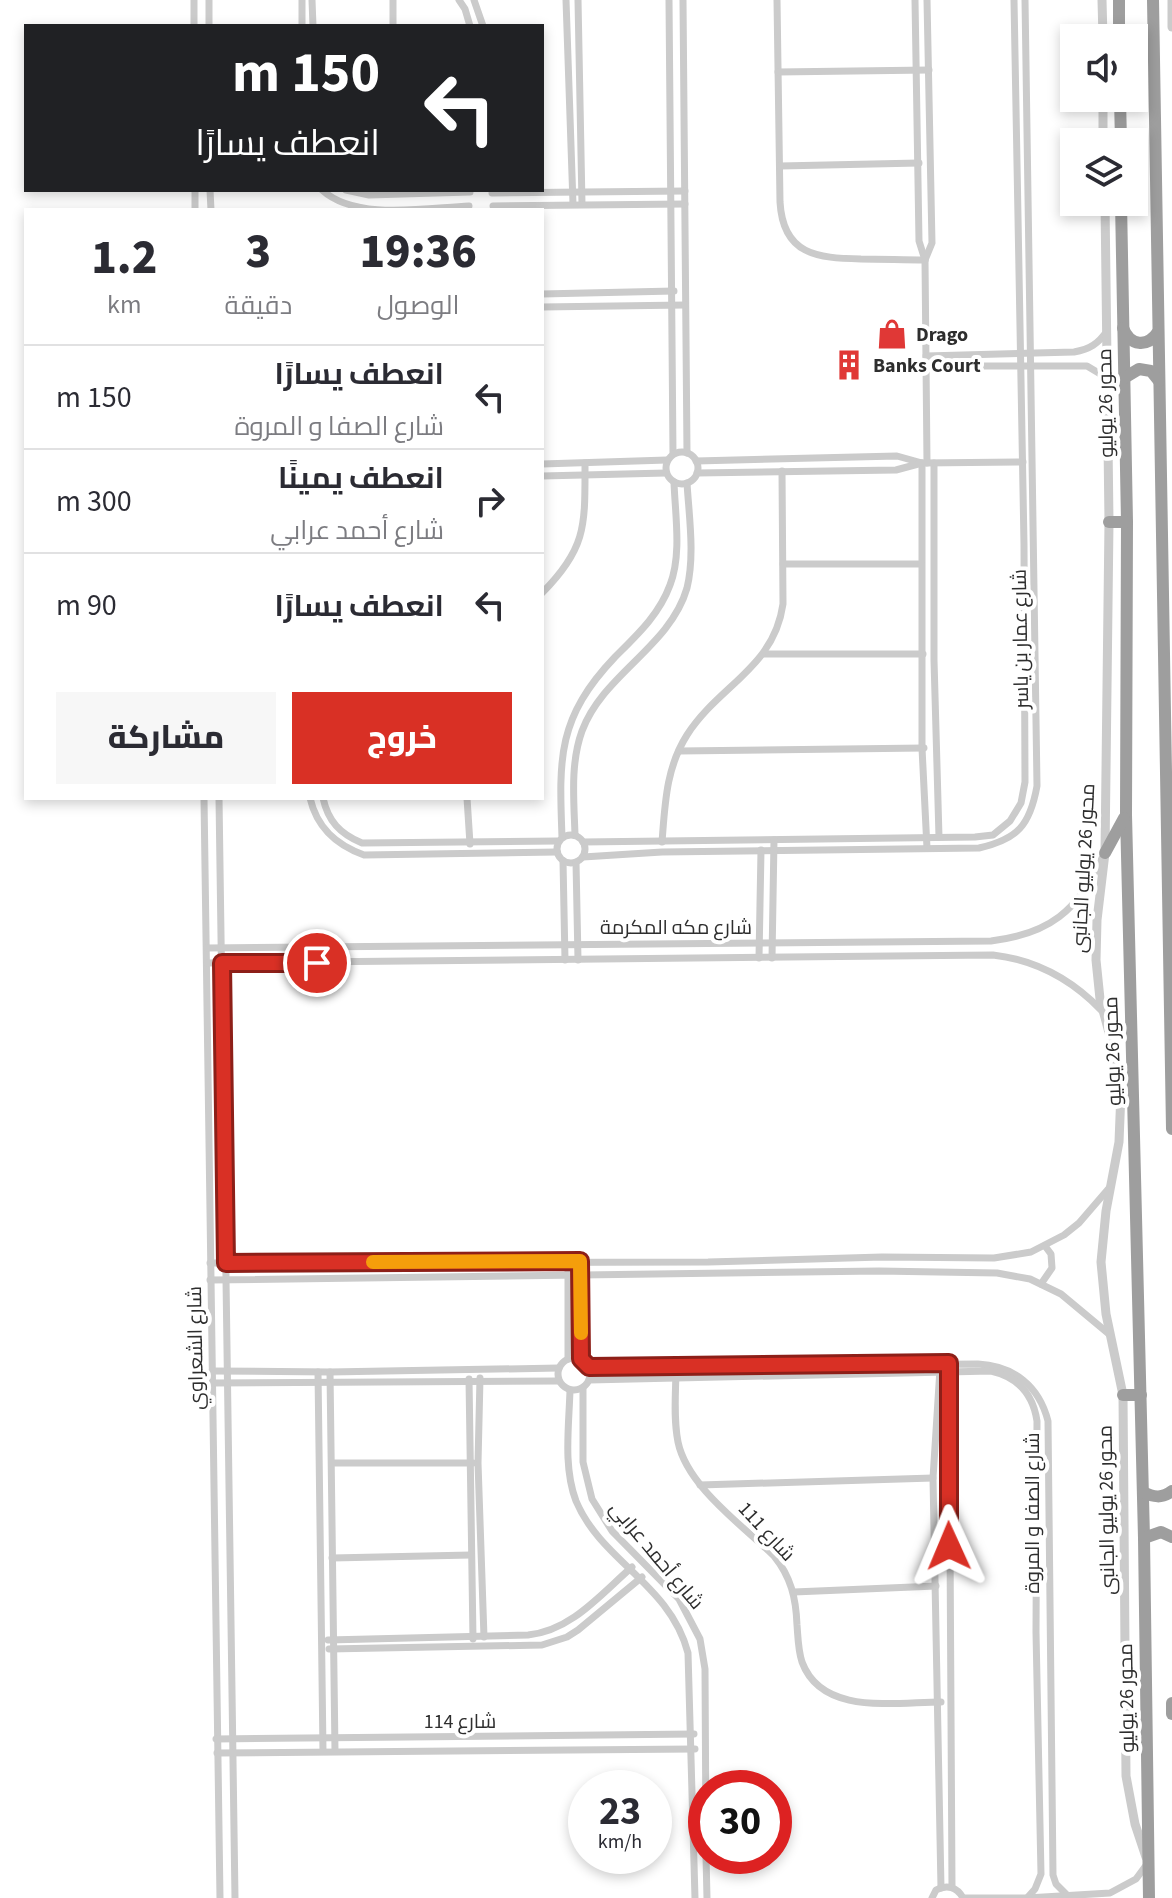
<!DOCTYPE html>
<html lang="ar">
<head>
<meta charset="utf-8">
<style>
  body { margin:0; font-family:"Source Sans 3",Cairo,sans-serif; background:#f7f7f7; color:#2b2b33; direction:rtl; height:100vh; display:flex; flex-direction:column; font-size:30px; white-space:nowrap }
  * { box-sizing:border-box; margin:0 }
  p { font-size:26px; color:#7c7c81 }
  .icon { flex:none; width:44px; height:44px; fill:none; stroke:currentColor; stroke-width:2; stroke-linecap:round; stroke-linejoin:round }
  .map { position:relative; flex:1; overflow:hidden; direction:ltr }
  .details { position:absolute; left:24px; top:208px; width:520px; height:592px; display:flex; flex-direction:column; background:#fff; border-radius:0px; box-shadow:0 4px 12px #0003; direction:rtl }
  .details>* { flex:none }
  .banner { position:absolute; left:24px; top:24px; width:520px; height:168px; border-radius:0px; box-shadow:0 4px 12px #0003; direction:rtl; background:#202124; color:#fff; overflow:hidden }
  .fabs { position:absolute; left:1060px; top:24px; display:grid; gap:16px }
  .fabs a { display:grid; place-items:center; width:88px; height:88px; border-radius:0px; background:#fff; box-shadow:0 4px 12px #0003; font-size:40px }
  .speed { position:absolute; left:568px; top:1770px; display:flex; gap:16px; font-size:40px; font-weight:700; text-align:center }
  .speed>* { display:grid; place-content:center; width:104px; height:104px; border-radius:50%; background:#fff; box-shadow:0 4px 12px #0003; line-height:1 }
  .speed small { font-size:20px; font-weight:400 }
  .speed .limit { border:12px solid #d22; background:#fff; color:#111 }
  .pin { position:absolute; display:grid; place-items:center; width:68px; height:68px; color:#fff; margin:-34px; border:4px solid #fff; border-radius:50%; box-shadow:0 2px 8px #0007 }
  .me { position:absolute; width:88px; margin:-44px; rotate:359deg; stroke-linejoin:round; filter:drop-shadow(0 0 6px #0008) }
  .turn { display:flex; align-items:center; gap:28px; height:168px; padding:0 32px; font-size:36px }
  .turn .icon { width:104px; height:104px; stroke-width:2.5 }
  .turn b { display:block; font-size:56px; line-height:68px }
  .eta { display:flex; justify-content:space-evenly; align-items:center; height:136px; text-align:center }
  .eta b { font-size:48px; font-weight:800; line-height:56px }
  .action { display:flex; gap:16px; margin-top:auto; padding:16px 32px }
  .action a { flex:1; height:92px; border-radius:0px; background:#d93025; color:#fff; font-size:32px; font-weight:800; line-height:92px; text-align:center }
  .action a+a { background:#f7f7f7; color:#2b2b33 }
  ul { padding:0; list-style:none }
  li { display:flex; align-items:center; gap:24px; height:104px; padding:0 32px; border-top:2px solid #e1e1e2 }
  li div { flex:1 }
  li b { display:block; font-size:30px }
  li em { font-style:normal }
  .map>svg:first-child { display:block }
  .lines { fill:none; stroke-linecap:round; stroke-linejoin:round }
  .minor { stroke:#cbcbcb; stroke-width:7 }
  .tertiary { stroke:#cbcbcb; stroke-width:9 }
  .trunk { stroke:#9e9e9e; stroke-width:12 }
  .route-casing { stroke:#8d1f18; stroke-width:20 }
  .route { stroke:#d93025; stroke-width:14 }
  .slow { stroke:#f59e0b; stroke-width:14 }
  .labels { text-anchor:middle; stroke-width:8; stroke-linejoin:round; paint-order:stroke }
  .poi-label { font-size:20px; font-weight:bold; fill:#2e2e2e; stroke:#fff; text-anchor:start }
  .street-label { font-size:20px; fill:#2e2e2e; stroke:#fff }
</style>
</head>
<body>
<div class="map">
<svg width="1172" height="1898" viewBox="0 0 1172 1898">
  <rect width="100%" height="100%" fill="#fff"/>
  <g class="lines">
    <g class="minor">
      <polyline points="194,0 194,26"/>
      <polyline points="209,0 209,26"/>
      <polyline points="302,0 302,26"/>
      <polyline points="312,0 313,26"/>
      <polyline points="459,0 465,9 470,26"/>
      <polyline points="474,0 483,26"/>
      <polyline points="566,0 573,204"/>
      <polyline points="578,0 582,204"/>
      <polyline points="669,0 673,454"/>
      <polyline points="683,0 687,453"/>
      <path d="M777 0 780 202C783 255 817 258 861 259 883 259 904 260 925 260"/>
      <polyline points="915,0 919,241 925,260"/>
      <polyline points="927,0 932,243 925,260 927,463"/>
      <polyline points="393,26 393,0"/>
      <polyline points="778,72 929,70"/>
      <polyline points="780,166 919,163"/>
      <polyline points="195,190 195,210"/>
      <polyline points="210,190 211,210"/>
      <path d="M322 190C356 221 425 208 469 206"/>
      <polyline points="346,190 369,195 470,192"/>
      <polyline points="492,193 685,191"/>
      <polyline points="493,206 685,204"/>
      <polyline points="542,294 674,291"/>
      <polyline points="542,307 685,305"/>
      <path d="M926 356 1074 352C1090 349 1098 344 1107 331"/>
      <polyline points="926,366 1087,366 1107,378"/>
      <circle cx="682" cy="468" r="16"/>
      <polyline points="696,461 897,456 922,463"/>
      <polyline points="922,463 922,748 927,848"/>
      <polyline points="934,463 934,660 939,837"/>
      <polyline points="542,464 667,460"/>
      <polyline points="697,473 896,470 922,463 1023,462"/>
      <polyline points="542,476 666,473"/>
      <polyline points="783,564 921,564"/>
      <path d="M542 593C587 548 585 525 585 463"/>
      <polyline points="764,654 923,654"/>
      <polyline points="679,751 924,748"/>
      <polyline points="204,798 220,1898"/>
      <polyline points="219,798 235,1898"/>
      <path d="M310 798C317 828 336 845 364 855L557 852"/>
      <path d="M323 798C328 821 340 834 362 843L558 841"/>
      <polyline points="467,798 470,844"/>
      <circle cx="571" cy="849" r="14"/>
      <path d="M575 835C574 801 570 764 582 731 603 674 670 647 687 588 695 555 689 516 687 483"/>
      <path d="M562 837C559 758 557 718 615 657 637 635 659 615 670 585 682 554 675 514 674 482"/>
      <polyline points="583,842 975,837 993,835 1010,821 1021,803 1025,782 1024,544 1014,0"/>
      <path d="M662 842C665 804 666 768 687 735 719 685 774 668 783 604L782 471"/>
      <path d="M583 857 662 852 979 848C1018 839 1030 825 1037 786L1025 0"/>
      <polyline points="563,861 565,960"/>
      <polyline points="576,862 578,960"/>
      <path d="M207 948 991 941C1049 934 1078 911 1102 858"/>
      <polyline points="759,958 761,850"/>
      <polyline points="772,958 774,840"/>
      <path d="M207 963 993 955C1036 960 1071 979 1101 1010"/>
      <polyline points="580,1261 581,1359"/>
      <polyline points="210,1263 708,1262 882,1257 994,1258 1031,1252 1064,1235 1079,1223 1110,1187"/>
      <polyline points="210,1280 879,1271 997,1273 1030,1279 1061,1294 1109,1334"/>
      <polyline points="1041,1284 1052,1268 1051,1254 1045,1246"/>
      <circle cx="574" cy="1374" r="16"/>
      <polyline points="568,1359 568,1261"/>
      <path d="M676 1366C676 1391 673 1417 678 1442 687 1486 742 1525 774 1556 791 1577 796 1598 797 1625 798 1637 798 1650 802 1662 822 1716 895 1702 941 1702"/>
      <path d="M589 1367 978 1364C1014 1366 1039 1386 1048 1421L1053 1875 1056 1884 1067 1895"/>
      <polyline points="940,1369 933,1478 941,1888"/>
      <polyline points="949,1370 952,1887"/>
      <polyline points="212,1371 330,1372 559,1368"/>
      <polyline points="318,1372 323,1751"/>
      <polyline points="330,1372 335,1751"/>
      <polyline points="480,1378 478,1463 484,1637"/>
      <polyline points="469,1379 473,1639"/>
      <path d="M589 1380 991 1371C1018 1377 1033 1394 1037 1421L1036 1632 1041 1874 1035 1889 1027 1898"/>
      <polyline points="212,1383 559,1381"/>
      <polyline points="583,1388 583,1462 592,1499 612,1531 679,1599 700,1639 705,1669 706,1840"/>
      <path d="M570 1390C569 1426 563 1467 576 1501 601 1561 670 1584 688 1653L695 1898"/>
      <polyline points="332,1463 473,1463"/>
      <polyline points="700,1485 933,1478"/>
      <polyline points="332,1558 471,1555"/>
      <polyline points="794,1592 936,1586"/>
      <path d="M328 1640 528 1635C571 1631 601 1594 632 1567"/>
      <polyline points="329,1649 542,1645 567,1637 578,1630 642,1577"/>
      <polyline points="216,1739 694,1734"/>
      <polyline points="217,1753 695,1749"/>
      <polyline points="706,1856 707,1898"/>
      <path d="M932 1898 936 1890C947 1884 957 1887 963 1898"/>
      <polyline points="965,1898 1027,1898 1110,1893 1136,1879 1147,1864"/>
    </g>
    <g class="tertiary">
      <polyline points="1102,0 1103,38"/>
      <polyline points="1172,0 1172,27"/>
      <polyline points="1103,98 1103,142"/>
      <polyline points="1105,202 1109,522 1105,853 1097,920 1096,960 1100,999 1118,1066 1121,1092 1119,1142 1106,1211 1101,1262 1106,1314 1123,1395 1126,1776 1135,1824 1146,1857"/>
    </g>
    <g class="trunk">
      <polyline points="1119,0 1119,38"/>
      <polyline points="1153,0 1172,1129"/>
      <polyline points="1120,98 1121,142"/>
      <polyline points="1121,202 1127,522 1126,815 1144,1538 1149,1898"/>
      <path d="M1123 328C1130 346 1147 348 1158 332"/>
      <polyline points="1124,378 1139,369 1151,371 1159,381"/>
      <polyline points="1109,522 1127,522"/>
      <polyline points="1105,853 1124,818"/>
      <polyline points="1123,1395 1141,1395"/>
      <path d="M1143 1492C1153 1497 1162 1499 1172 1491"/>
      <polyline points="1144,1538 1161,1532 1172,1537"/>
      <polyline points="1172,1703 1172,1714"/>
    </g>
  </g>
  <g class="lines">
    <g class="route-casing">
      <polyline id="route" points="317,963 222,963 226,1263 580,1261 581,1359 589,1367 949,1363 949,1546"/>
    </g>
    <use href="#route" class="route"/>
    <polyline class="slow" points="373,1262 580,1261 581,1333"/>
  </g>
  <defs>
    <g id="shop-bare" transform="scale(2.4)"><path d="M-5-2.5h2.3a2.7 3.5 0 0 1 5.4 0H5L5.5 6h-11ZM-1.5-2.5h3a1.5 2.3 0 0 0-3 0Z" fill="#e03836" stroke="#fff" stroke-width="2.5" paint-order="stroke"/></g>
    <g id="building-bare" transform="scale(2.4)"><path d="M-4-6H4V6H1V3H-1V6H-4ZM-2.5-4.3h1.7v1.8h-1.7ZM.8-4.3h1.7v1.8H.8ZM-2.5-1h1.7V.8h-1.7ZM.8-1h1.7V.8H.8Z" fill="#e03836" stroke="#fff" stroke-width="2.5" paint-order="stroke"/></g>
  </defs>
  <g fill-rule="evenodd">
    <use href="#shop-bare" x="892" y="334"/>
    <use href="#building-bare" x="849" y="365"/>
  </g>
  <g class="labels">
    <g class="poi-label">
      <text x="916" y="341">Drago</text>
      <text x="873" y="372">Banks Court</text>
    </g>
    <g class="street-label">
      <text transform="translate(1105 403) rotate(-91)" y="7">محور 26 يوليو</text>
      <text transform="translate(1020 639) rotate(-91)" y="7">شارع عمار بن ياسر</text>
      <text transform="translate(1083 868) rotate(-87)" y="7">محور 26 يوليو الجانبى</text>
      <text x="676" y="934">شارع مكه المكرمة</text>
      <text transform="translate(1112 1051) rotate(-92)" y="7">محور 26 يوليو</text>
      <text transform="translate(195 1348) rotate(-91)" y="7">شارع الشعراوي</text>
      <text transform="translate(1106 1510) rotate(-91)" y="7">محور 26 يوليو الجانبى</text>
      <text transform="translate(1032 1513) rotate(-90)" y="7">شارع الصفا و المروة</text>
      <text transform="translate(767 1531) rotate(47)" y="7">شارع 111</text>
      <text transform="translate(657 1555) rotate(50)" y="7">شارع أحمد عرابي</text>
      <text transform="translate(1126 1698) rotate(-91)" y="7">محور 26 يوليو</text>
      <text x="460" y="1728">شارع 114</text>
    </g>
  </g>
</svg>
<div class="fabs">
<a><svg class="icon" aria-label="sound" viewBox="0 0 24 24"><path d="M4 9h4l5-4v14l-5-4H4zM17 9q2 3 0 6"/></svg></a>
<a><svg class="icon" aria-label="layers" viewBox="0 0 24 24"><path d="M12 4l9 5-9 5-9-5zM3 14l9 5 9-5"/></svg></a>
</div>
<div class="speed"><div>23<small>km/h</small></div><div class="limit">30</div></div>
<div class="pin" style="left:317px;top:963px;background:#d93025"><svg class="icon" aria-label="arrive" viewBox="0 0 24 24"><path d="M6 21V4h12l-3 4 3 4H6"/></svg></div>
<svg class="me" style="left:949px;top:1546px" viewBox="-20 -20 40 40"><path d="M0-17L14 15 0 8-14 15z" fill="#d93025" stroke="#fff" stroke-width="4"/></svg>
<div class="banner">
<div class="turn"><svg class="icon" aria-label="left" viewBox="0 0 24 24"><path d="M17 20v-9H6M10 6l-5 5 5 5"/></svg><div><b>150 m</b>انعطف يسارًا</div></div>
</div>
<section class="details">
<div class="eta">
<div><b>19:36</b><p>الوصول</p></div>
<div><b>3</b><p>دقيقة</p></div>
<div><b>1.2</b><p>km</p></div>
</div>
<ul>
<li><svg class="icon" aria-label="left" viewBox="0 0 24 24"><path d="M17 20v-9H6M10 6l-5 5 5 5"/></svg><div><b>انعطف يسارًا</b><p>شارع الصفا و المروة</p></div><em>150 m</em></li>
<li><svg class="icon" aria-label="right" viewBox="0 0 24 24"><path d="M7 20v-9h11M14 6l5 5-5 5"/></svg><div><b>انعطف يمينًا</b><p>شارع أحمد عرابي</p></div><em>300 m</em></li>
<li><svg class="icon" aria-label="left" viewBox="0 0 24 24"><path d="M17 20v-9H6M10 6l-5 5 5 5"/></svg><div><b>انعطف يسارًا</b></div><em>90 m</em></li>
</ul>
<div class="action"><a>خروج</a><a>مشاركة</a></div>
</section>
</div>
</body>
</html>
